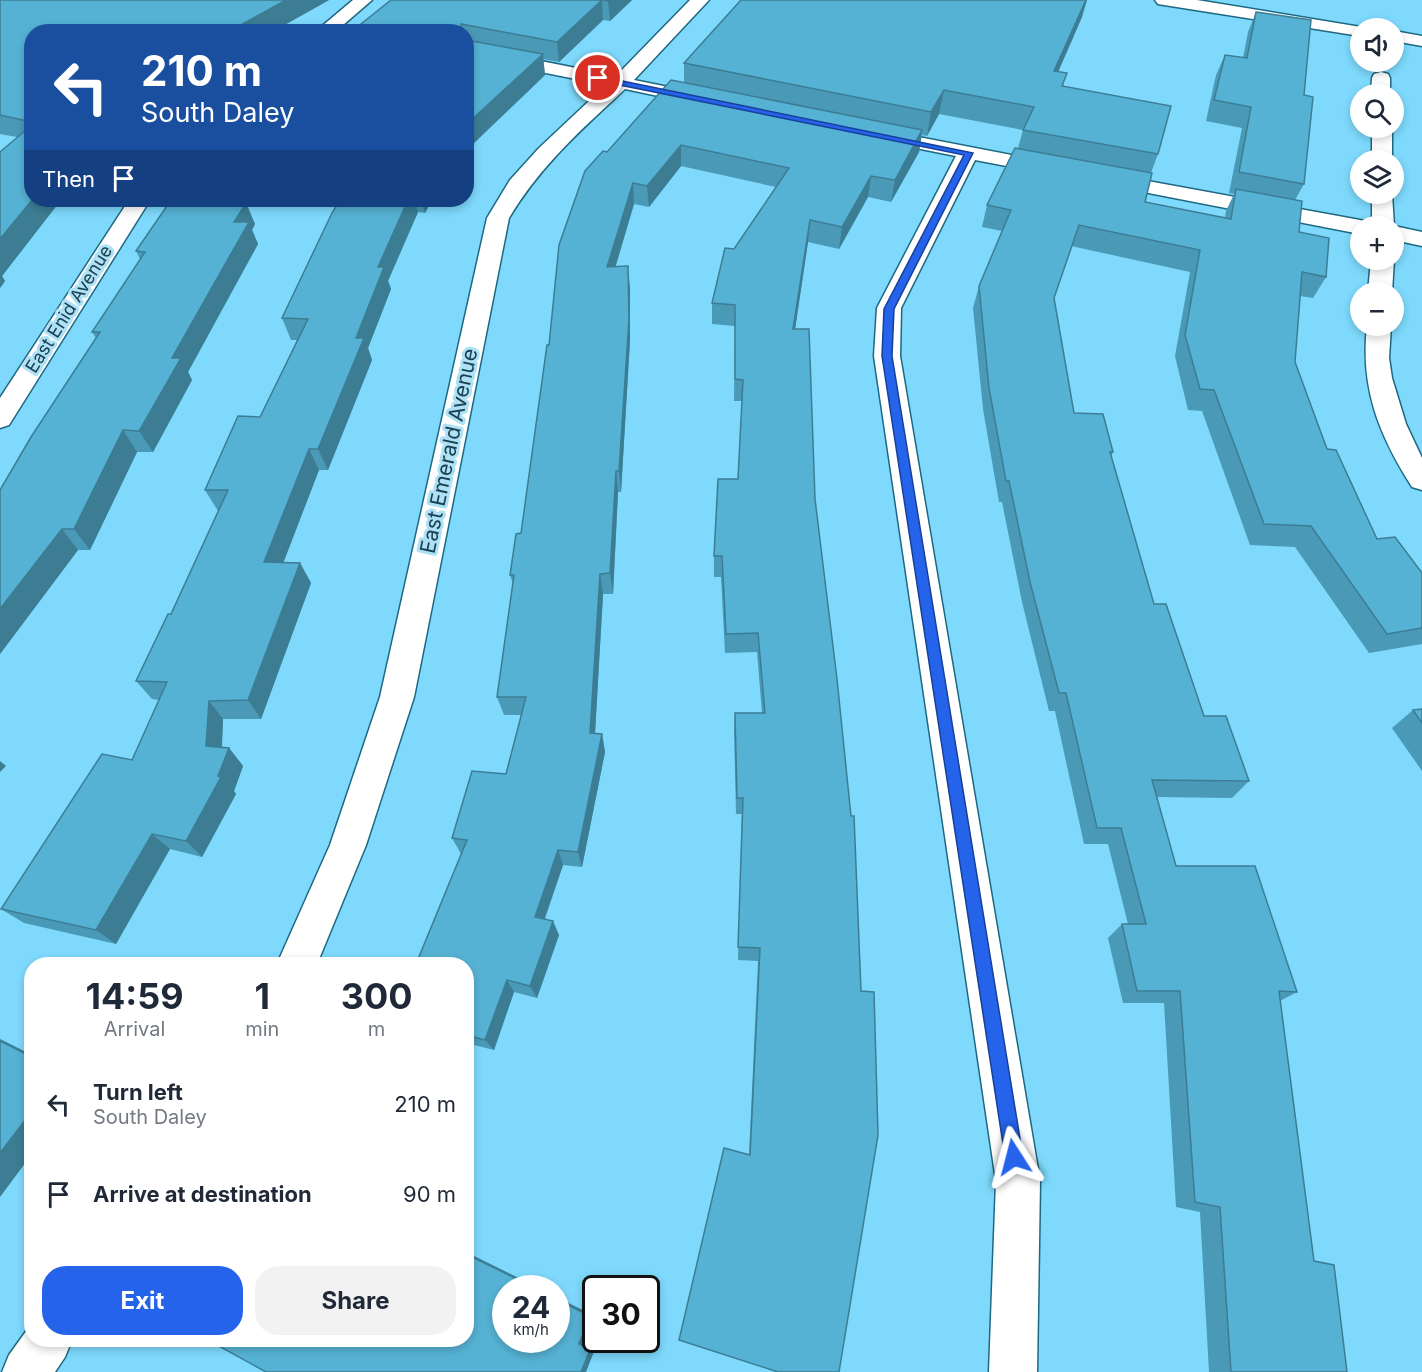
<!DOCTYPE html>
<html lang="en">
<head>
<meta charset="utf-8">
<style>
  body { margin:0; font-family:Inter,sans-serif; background:#f2f2f3; color:#1f2937; height:100vh; display:flex; flex-direction:column; font-size:22px; white-space:nowrap }
  * { box-sizing:border-box; margin:0 }
  p { font-size:20px; color:#747a83 }
  .icon { flex:none; width:33px; height:33px; fill:none; stroke:currentColor; stroke-width:2; stroke-linecap:round; stroke-linejoin:round }
  .map { position:relative; flex:1; overflow:hidden }
  .panel { position:absolute; left:24px; top:957px; width:450px; height:390px; display:flex; flex-direction:column; background:#fff; border-radius:24px; box-shadow:0 3px 9px #0003 }
  .panel>* { flex:none }
  .top-card { position:absolute; left:24px; top:24px; width:450px; height:183px; border-radius:24px; box-shadow:0 3px 9px #0003; background:#1a4fa0; color:#fff; overflow:hidden }
  .buttons { position:absolute; left:1350px; top:18px; display:grid; gap:12px }
  .buttons a { display:grid; place-items:center; width:54px; height:54px; border-radius:50%; background:#fff; box-shadow:0 3px 9px #0003; font-size:30px }
  .speed { position:absolute; left:492px; top:1275px; display:flex; gap:12px; font-size:30px; font-weight:700; text-align:center }
  .speed>* { display:grid; place-content:center; width:78px; height:78px; border-radius:50%; background:#fff; box-shadow:0 3px 9px #0003; line-height:1 }
  .speed small { font-size:15px; font-weight:400 }
  .speed .limit { border:3px solid #111; border-radius:9px; background:#fff; color:#111 }
  .pin { position:absolute; display:grid; place-items:center; width:51px; height:51px; color:#fff; margin:-26px; border:3px solid #fff; border-radius:50%; box-shadow:0 2px 6px #0007 }
  .me { position:absolute; width:66px; margin:-33px; rotate:351deg; stroke-linejoin:round; filter:drop-shadow(0 0 4px #0008) }
  .turn { display:flex; align-items:center; gap:21px; height:126px; padding:0 18px; font-size:27px }
  .turn .icon { width:78px; height:78px; stroke-width:2.5 }
  .turn b { display:block; font-size:42px; line-height:51px }
  .then { display:flex; align-items:center; height:57px; padding:0 18px; background:#0003; gap:12px; font-size:22px }
  .eta { display:flex; justify-content:space-evenly; align-items:center; height:102px; text-align:center }
  .eta b { font-size:36px; font-weight:700; line-height:42px }
  .cta { display:flex; gap:12px; margin-top:auto; padding:12px 18px }
  .cta a { flex:1; height:69px; border-radius:24px; background:#2563eb; color:#fff; font-size:24px; font-weight:700; line-height:69px; text-align:center }
  .cta a+a { background:#f2f2f3; color:#1f2937 }
  ul { padding:0; list-style:none }
  li { display:flex; align-items:center; gap:18px; height:90px; padding:0 18px }
  li div { flex:1 }
  li b { display:block; font-size:22px }
  li em { font-style:normal }
  .map>svg:first-child { display:block }
  .lines { fill:none; stroke-linecap:round; stroke-linejoin:round }
  .street-casing { stroke:#1e6881; stroke-width:3 }
  .secondary-casing { stroke:#1e6881; stroke-width:3 }
  .street { fill:#fff; fill-rule:evenodd }
  .secondary { fill:#fff; fill-rule:evenodd }
  .wall { fill:#4a99b6 }
  .shaded-wall { fill:#3c7d94 }
  .building { fill:#56b2d4; stroke:#3c7d94; stroke-width:1.5 }
  .route { fill:#2563eb; stroke:#184099; stroke-width:1.5 }
  .labels { text-anchor:middle; stroke-width:6; stroke-linejoin:round; paint-order:stroke }
  .far-street-label { font-size:18px; fill:#1b4250; stroke:#aee1f6 }
  .street-label { font-size:21px; fill:#1b4250; stroke:#aee1f6 }
</style>
</head>
<body>
<div class="map">
<svg width="1422" height="1372" viewBox="0 0 1422 1372">
  <rect width="100%" height="100%" fill="#7ed9fc"/>
  <g class="lines">
    <g class="street-casing">
      <g id="street">
        <polygon points="353,0 372,0 335,32 315,32"/>
        <path d="M690 0H709L634 80 713 96 716 100 713 104 706 106 625 89C581 130 540 166 509 218L414 697 366 845 317 964H277L330 845 380 697 487 218 510 180 539 148 606 85 466 57V46L616 76Z"/>
        <polygon points="1381,72 1388,74 1390,78 1390,94 1371,94 1372,78 1374,74"/>
        <rect x="1372" y="128" width="20" height="32"/>
        <polygon points="877,129 1053,163 1060,165 1063,169 1060,173 1053,175 975,160 901,308 900,356 1040,1181 1037,1372 989,1372 996,1181 874,356 877,308 956,156 870,139 867,135 870,131"/>
        <polygon points="1104,173 1360,220 1368,222 1371,226 1360,226 1360,234 1097,183 1093,179 1097,175"/>
        <polygon points="1372,194 1392,194 1394,226 1422,232 1422,246 1394,240 1394,226 1372,226"/>
        <polygon points="129,200 150,200 9,425 0,428 0,398"/>
        <polygon points="1371,260 1394,260 1392,292 1368,292"/>
        <path d="M1367 326H1391L1389 358 1392 378 1406 424 1422 458V490L1412 487C1379 435 1360 388 1367 326Z"/>
        <polygon points="32,1323 32,1340 72,1340 65,1357 55,1372 2,1372 9,1355"/>
      </g>
    </g>
    <g class="secondary-casing">
      <g id="secondary">
        <polygon points="1155,0 1197,0 1367,28 1360,28 1360,36 1164,5 1158,4"/>
        <polygon points="1394,31 1422,36 1422,46 1394,41"/>
      </g>
    </g>
    <use href="#street" class="street"/>
    <use href="#secondary" class="secondary"/>
  </g>
  <g class="wall">
    <polygon points="0,0 329,0 272,32 32,32 32,200 61,200 2,276 5,281 0,288 17,137 0,134"/>
    <polygon points="391,0 632,0 610,21 603,20 559,62 543,59 545,75 473,144 466,142 466,32 351,32"/>
    <polygon points="1256,12 1304,95 1304,184 1295,200 1299,232 1326,277 1313,298 1300,296 1295,362 1327,449 1377,539 1422,573 1422,644 1369,653 1295,547 1250,545 1202,411 1188,410 1175,356 1190,272 1071,246 1054,299 1074,413 1113,452 1111,456 1154,604 1204,716 1249,781 1232,798 1156,797 1176,866 1297,992 1280,1001 1314,1261 1347,1372 1209,1372 1200,1212 1176,1207 1164,1003 1123,1003 1108,938 1122,924 1128,924 1108,844 1084,844 1055,711 1049,711 1022,602 1002,502 999,502 983,409 973,308 979,286 1002,231 982,227 987,205 1018,148 1023,130 939,114 927,136 922,135 919,152 891,202 868,197 839,249 808,242 795,329 815,499 861,991 878,1135 749,1155 758,961 738,960 742,814 736,814 734,731 735,713 762,713 757,652 725,653 721,577 714,577 714,556 738,479 742,401 734,401 735,326 712,324 712,303 734,249 776,187 681,166 649,207 634,204 615,267 630,288 630,340 621,492 618,492 613,594 603,594 595,733 602,734 605,752 582,867 563,865 545,919 559,935 537,998 514,992 494,1050 466,1043 466,964 462,854 461,854 452,838 506,774 521,715 504,715 497,697 513,584 510,575 521,533 549,345 607,152 684,83 684,63 1082,17 1058,72 1064,86 1158,154 1151,173 1145,202 1225,218 1226,211 1234,194 1229,193 1242,128 1206,121 1216,75 1225,55 1243,58 1248,32"/>
    <polygon points="340,200 432,200 425,213 418,212 388,281 391,289 368,348 372,360 328,470 319,470 283,562 300,563 311,583 261,719 223,719 222,748 229,748 243,766 234,791 236,794 202,857 170,849 116,944 24,923 1,909 132,760 159,700 152,699 136,681 171,614 219,511 218,511 205,490 260,417 297,340 291,340 282,318"/>
    <polygon points="246,203 255,224 252,230 258,244 188,372 192,380 153,452 137,452 90,550 78,550 0,654 0,490 96,338 92,332 140,259 136,251"/>
    <polygon points="1422,709 1422,771 1392,728 1413,710"/>
  </g>
  <g class="shaded-wall">
    <polygon points="286,0 329,0 272,32 228,32"/>
    <polygon points="602,0 603,20 559,62 557,42"/>
    <polygon points="610,0 632,0 610,21 608,1"/>
    <polygon points="1086,0 1087,0 1082,17 1048,95 1054,71"/>
    <polygon points="543,54 545,75 473,144 468,123"/>
    <polygon points="944,90 939,114 927,136 931,112"/>
    <polygon points="922,130 919,152 891,202 895,180"/>
    <polygon points="681,145 681,166 649,207 647,186"/>
    <polygon points="871,176 868,197 839,249 842,227"/>
    <polygon points="633,183 634,204 609,289 607,267"/>
    <polygon points="32,200 61,200 2,276 5,281 0,288 0,239"/>
    <polygon points="408,200 414,200 418,212 388,281 391,289 368,348 372,360 328,470 318,449 356,338 378,267"/>
    <polygon points="421,200 432,200 425,213"/>
    <polygon points="246,203 255,224 252,230 258,244 188,372 192,380 153,452 139,431 234,222"/>
    <polygon points="810,220 808,242 792,350 793,329"/>
    <polygon points="628,266 630,288 630,340 621,492 619,471"/>
    <polygon points="123,430 137,452 90,550 74,529"/>
    <polygon points="309,449 319,470 276,582 264,562"/>
    <polygon points="616,471 618,492 613,594 610,573"/>
    <polygon points="62,529 78,550 0,654 0,609"/>
    <polygon points="300,563 311,583 261,719 248,700"/>
    <polygon points="600,574 603,594 594,751 590,733"/>
    <polygon points="209,701 223,719 221,764 206,746"/>
    <polygon points="602,734 605,752 582,867 578,852"/>
    <polygon points="229,748 243,766 234,791 236,794 202,857 186,841 218,776"/>
    <polygon points="0,761 6,766 0,772"/>
    <polygon points="152,834 170,849 116,944 96,930"/>
    <polygon points="558,850 563,865 540,931 535,917"/>
    <polygon points="553,921 559,935 537,998 530,986"/>
    <polygon points="507,980 514,992 494,1050 485,1040"/>
    <polygon points="0,1039 32,1055 32,1057 0,1041"/>
    <polygon points="32,1111 32,1154 0,1197 0,1153"/>
    <polygon points="466,1252 539,1288 535,1288 466,1254"/>
    <polygon points="556,1297 595,1316 584,1343 595,1349 586,1372 581,1372"/>
  </g>
  <g class="building">
    <polygon points="0,0 286,0 228,32 32,32 32,122 0,115"/>
    <polygon points="391,0 610,0 608,1 602,0 557,42 461,24 461,32 351,32"/>
    <polygon points="741,0 1086,0 1054,71 1067,73 1062,86 1171,106 1158,154 1023,130 1034,107 944,90 931,112 684,63"/>
    <polygon points="1256,12 1311,20 1304,95 1313,97 1304,184 1239,172 1251,107 1214,100 1225,55 1247,58"/>
    <polygon points="466,40 543,54 468,123 466,122"/>
    <polygon points="671,80 922,130 895,180 871,176 842,227 810,220 793,329 809,329 815,499 837,679 851,816 854,816 861,991 874,992 878,1135 839,1372 778,1372 679,1340 724,1148 750,1155 760,948 738,947 743,798 737,798 735,713 765,713 758,633 726,634 722,556 714,556 718,479 738,479 743,380 735,379 735,305 712,303 725,248 734,249 789,168 681,145 647,186 633,183 607,267 628,266 629,319 619,471 616,471 610,573 600,574 590,733 602,734 578,852 558,850 535,917 553,921 530,986 507,980 485,1040 466,1035 466,964 416,964 467,840 452,838 472,771 506,774 526,697 497,697 514,575 510,575 516,534 521,533 547,345 549,345 559,245 585,171 603,151 607,152"/>
    <polygon points="32,125 32,200 0,239 0,152"/>
    <polygon points="1015,148 1152,173 1145,202 1231,219 1236,189 1302,201 1299,232 1329,238 1326,277 1302,272 1295,362 1327,449 1336,450 1377,539 1395,537 1422,573 1422,628 1387,634 1311,526 1264,524 1214,390 1200,389 1185,335 1200,250 1079,225 1054,298 1074,413 1103,414 1113,452 1110,452 1154,604 1166,604 1204,716 1226,716 1249,781 1152,780 1176,866 1255,866 1297,992 1279,991 1314,1261 1334,1265 1347,1372 1231,1372 1220,1207 1195,1202 1180,991 1137,991 1122,924 1146,924 1121,828 1097,828 1066,693 1059,693 1030,582 1009,481 1006,481 989,388 979,286 1011,210 987,205"/>
    <polygon points="171,200 246,203 234,222 249,222 172,358 181,358 139,431 123,430 74,529 62,529 0,609 0,490 31,437 100,332 92,332 145,252 136,251"/>
    <polygon points="340,200 408,200 378,267 384,267 356,338 364,338 318,449 309,449 264,562 300,563 248,700 209,701 206,746 229,748 218,776 221,777 186,841 152,834 96,930 1,909 102,754 132,760 167,682 136,681 168,614 171,614 228,490 205,490 238,416 260,417 308,319 282,318 332,213"/>
    <polygon points="1422,709 1422,723 1413,710"/>
    <polygon points="0,1041 32,1057 32,1111 0,1153"/>
    <polygon points="466,1254 535,1288 506,1288 506,1340 556,1340 556,1299 590,1316 579,1344 590,1350 581,1372 266,1372 208,1340 466,1340"/>
  </g>
  <polygon class="route" points="598,76 973,153 894,309 892,356 1023,1157 1020,1164 1014,1166 1008,1164 1005,1157 882,356 884,309 964,155 595,80 594,78"/>
  <g class="labels">
    <g class="far-street-label">
      <text transform="translate(69 309) rotate(-58)" y="6">East Enid Avenue</text>
    </g>
    <g class="street-label">
      <text transform="translate(449 451) rotate(-78)" y="7">East Emerald Avenue</text>
    </g>
  </g>
</svg>
<div class="buttons">
<a><svg class="icon" aria-label="sound" viewBox="0 0 24 24"><path d="M4 9h4l5-4v14l-5-4H4zM17 9q2 3 0 6"/></svg></a>
<a><svg class="icon" aria-label="search" viewBox="0 0 24 24"><circle cx="10" cy="10" r="6"/><path d="M15 15l6 6"/></svg></a>
<a><svg class="icon" aria-label="layers" viewBox="0 0 24 24"><path d="M12 4l9 5-9 5-9-5zM3 14l9 5 9-5"/></svg></a>
<a>+</a>
<a>−</a>
</div>
<div class="speed"><div>24<small>km/h</small></div><div class="limit">30</div></div>
<div class="pin" style="left:598px;top:78px;background:#d93025"><svg class="icon" aria-label="arrive" viewBox="0 0 24 24"><path d="M6 21V4h12l-3 4 3 4H6"/></svg></div>
<svg class="me" style="left:1014px;top:1157px" viewBox="-20 -20 40 40"><path d="M0-17L14 15 0 8-14 15z" fill="#2563eb" stroke="#fff" stroke-width="4"/></svg>
<div class="top-card">
<div class="turn"><svg class="icon" aria-label="left" viewBox="0 0 24 24"><path d="M17 20v-9H6M10 6l-5 5 5 5"/></svg><div><b>210 m</b>South Daley</div></div>
<div class="then">Then<svg class="icon" aria-label="arrive" viewBox="0 0 24 24"><path d="M6 21V4h12l-3 4 3 4H6"/></svg></div>
</div>
<section class="panel">
<div class="eta">
<div><b>14:59</b><p>Arrival</p></div>
<div><b>1</b><p>min</p></div>
<div><b>300</b><p>m</p></div>
</div>
<ul>
<li><svg class="icon" aria-label="left" viewBox="0 0 24 24"><path d="M17 20v-9H6M10 6l-5 5 5 5"/></svg><div><b>Turn left</b><p>South Daley</p></div><em>210 m</em></li>
<li><svg class="icon" aria-label="arrive" viewBox="0 0 24 24"><path d="M6 21V4h12l-3 4 3 4H6"/></svg><div><b>Arrive at destination</b></div><em>90 m</em></li>
</ul>
<div class="cta"><a>Exit</a><a>Share</a></div>
</section>
</div>
</body>
</html>
